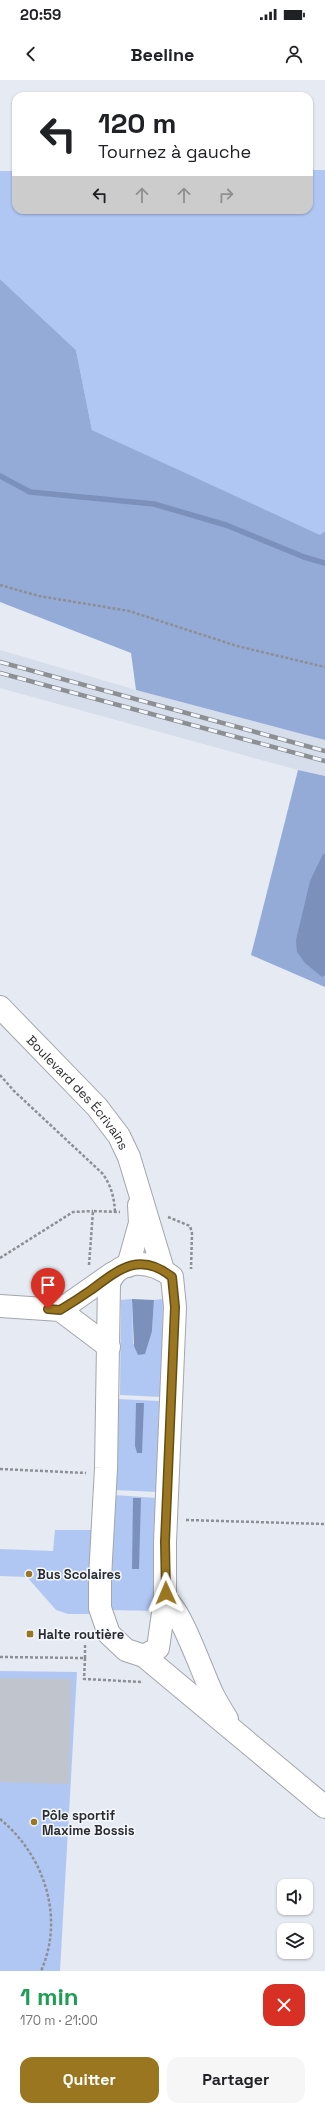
<!DOCTYPE html>
<html lang="fr">
<head>
<meta charset="utf-8">
<style>
  body { margin:0; font-family:"Space Grotesk",sans-serif; background:#f6f6f6; color:#202124; height:100vh; display:flex; flex-direction:column; font-size:15px; white-space:nowrap }
  * { box-sizing:border-box; margin:0 }
  p { font-size:13px; color:#757577 }
  .icon { flex:none; width:22px; height:22px; fill:none; stroke:currentColor; stroke-width:2; stroke-linecap:round; stroke-linejoin:round }
  .map { position:relative; height:1891px; overflow:hidden }
  .drawer { display:flex; flex-direction:column; background:#fff; flex:1 }
  .drawer>* { flex:none }
  .top-card { position:absolute; left:12px; top:12px; width:301px; height:122px; border-radius:12px; box-shadow:0 1px 3px #0004; background:#fff; color:#202124; overflow:hidden }
  .buttons { position:absolute; left:277px; top:1799px; display:grid; gap:8px }
  .buttons a { display:grid; place-items:center; width:36px; height:36px; border-radius:8px; background:#fff; box-shadow:0 1px 3px #0004; font-size:20px }
  .pin { position:absolute; display:grid; place-items:center; width:34px; height:34px; color:#fff; margin:-41px -17px; border-radius:50% 50% 50% 0; rotate:-45deg; box-shadow:0 0 4px #0007 }
  .pin .icon { rotate:45deg }
  .me { position:absolute; width:44px; margin:-22px; rotate:359deg; stroke-linejoin:round; filter:drop-shadow(0 0 3px #0008) }
  .turn { display:flex; align-items:center; gap:14px; height:84px; padding:0 20px; font-size:18px }
  .turn .icon { width:52px; height:52px; stroke-width:2.5 }
  .turn b { display:block; font-size:28px; line-height:34px }
  .lanes { display:flex; align-items:center; height:38px; padding:0 20px; background:#0003; justify-content:center; gap:20px; direction:ltr }
  .lanes .off { opacity:.35 }
  .round { display:grid; place-items:center; flex:none; width:42px; height:42px; border-radius:12px; background:#f6f6f6 }
  .overview { display:flex; align-items:center; justify-content:space-between; height:68px; padding:0 20px }
  h1 { font-size:24px; font-weight:700; line-height:30px; color:#1e9e55 }
  .button { display:flex; gap:8px; margin-top:auto; padding:8px 20px }
  .button a { flex:1; height:46px; border-radius:12px; background:#9a7621; color:#fff; font-size:16px; font-weight:700; line-height:46px; text-align:center }
  .button a+a { background:#f6f6f6; color:#202124 }
  .status { display:flex; justify-content:space-between; align-items:center; height:28px; padding:0 20px; background:#fff; direction:ltr }
  .status svg { height:11px; fill:currentColor }
  header { display:flex; justify-content:space-between; align-items:center; height:52px; padding:0 20px; background:#fff; font-size:18px; font-weight:700 }
  .map>svg:first-child { display:block }
  .built { fill:#d6ddeb }
  .green { fill:#b1c7f3 }
  .forest { fill:#94abd7 }
  .water { fill:#7b91bc }
  .lines { fill:none; stroke-linecap:round; stroke-linejoin:round }
  .stream { stroke:#7b91bc; stroke-width:5.5 }
  .building { fill:#c0c4cc }
  .minor-casing { stroke:#a2a6ad; stroke-width:24 }
  .major-casing { stroke:#a2a6ad; stroke-width:24 }
  .path { stroke:#8c8f94; stroke-width:2.5; stroke-dasharray:3 2; stroke-linecap:butt }
  .minor { stroke:#fff; stroke-width:22 }
  .major { stroke:#fff; stroke-width:22 }
  .rail-casing { stroke:#8c8f94; stroke-width:4.5 }
  .rail { stroke:#f4f8fe; stroke-width:3; stroke-dasharray:9; stroke-linecap:butt }
  .route-casing { stroke:#644d15; stroke-width:10 }
  .route { stroke:#9a7621; stroke-width:7 }
  .poi-dot { fill:#9a7621; stroke:#f4f8fe; stroke-width:1.5 }
  .labels { text-anchor:middle; stroke-width:3; stroke-linejoin:round; paint-order:stroke }
  .street-label { font-size:13px; fill:#2b2c2f; stroke:#f4f8fe }
  .poi-label { font-size:13px; font-weight:bold; fill:#2b2c2f; stroke:#f4f8fe; text-anchor:start }
</style>
</head>
<body>
<div class="status"><b>20:59</b><svg viewBox="0 0 49 12"><path d="M0 12V9h3v3zM5 12V6h3v6zM10 12V3h3v9zM15 12V0h3v12zM26 1h20v11H26zM47 4h2v5h-2z"/></svg></div>
<header><svg class="icon" aria-label="back" viewBox="0 0 24 24"><path d="M15 5l-7 7 7 7"/></svg>Beeline<svg class="icon" aria-label="person" viewBox="0 0 24 24"><circle cx="12" cy="8" r="4"/><path d="M4 21q1-7 8-7t8 7"/></svg></header>
<div class="map">
<svg width="325" height="1891" viewBox="0 0 325 1891">
  <rect width="100%" height="100%" fill="#e6eaf2"/>
  <polygon class="built" points="0,570 136,610 325,660 325,696 298,690 0,608"/>
  <g class="green">
    <polygon points="309,90 325,90 325,451 320,456 92,350 76,270 0,199 0,91 16,91 16,130 309,130"/>
    <polygon points="132,1219 133,1264 152,1251 154,1220 163,1219 161,1317 120,1315 121,1220"/>
    <polygon points="118,1319 159,1321 157,1412 115,1410"/>
    <polygon points="114,1415 157,1418 154,1531 111,1530"/>
    <polygon points="55,1450 96,1450 95,1534 68,1534 56,1530 27,1497 0,1496 0,1469 53,1471"/>
    <polygon points="0,1591 77,1592 60,1891 0,1891"/>
  </g>
  <g class="forest">
    <polygon points="0,199 76,270 92,350 320,455 325,451 325,660 136,610 131,573 0,522"/>
    <polygon points="298,690 325,696 325,907 251,875"/>
  </g>
  <g class="water">
    <polygon points="323,774 325,774 325,895 322,897 305,883 297,872 296,860 310,801"/>
    <polygon points="132,1219 154,1220 152,1251 145,1274 138,1275 134,1266"/>
    <polygon points="136,1323 144,1323 142,1373 137,1373 135,1366"/>
    <polygon points="133,1418 141,1418 139,1489 132,1489"/>
  </g>
  <g class="lines">
    <polyline class="stream" points="0,396 30,412 154,424 226,445 304,477 325,483"/>
  </g>
  <polygon class="building" points="0,1598 71,1599 69,1704 0,1702"/>
  <g class="lines">
    <g class="minor-casing">
      <g id="minor">
        <polyline points="0,1226 60,1230 109,1267"/>
        <polyline points="60,1230 113,1193"/>
      </g>
    </g>
    <g class="major-casing">
      <g id="major">
        <path id="s1" d="M0 927 97 1027 119 1056 129 1077 163 1190"/>
        <polyline points="128,1186 140,1143 139,1125"/>
        <path d="M165 1519C181 1529 203 1595 213 1615 217 1623 222 1631 227 1639"/>
        <path d="M144 1576 158 1568 165 1519V1462L175 1227 172 1197C153 1181 120 1176 109 1203L106 1388 100 1498V1528L109 1554 126 1570 144 1576 325 1727"/>
      </g>
    </g>
    <g class="path">
      <polyline points="0,505 39,516 129,531 237,566 325,587"/>
      <path d="M0 995 14 1011 103 1094C111 1106 114 1116 115 1132"/>
      <polyline points="168,1137 190,1146 192,1153 191,1189"/>
      <polyline points="0,1178 73,1132 93,1131"/>
      <polyline points="89,1185 93,1131 120,1132"/>
      <polyline points="0,1389 86,1393"/>
      <polyline points="186,1440 325,1444"/>
      <polyline points="0,1577 85,1578 85,1564"/>
      <polyline points="85,1578 84,1599 143,1602"/>
      <path d="M0 1739C44 1775 65 1837 41 1891"/>
    </g>
    <use href="#minor" class="minor"/>
    <use href="#major" class="major"/>
    <g class="rail-casing">
      <g id="rail">
        <polyline points="0,582 325,671"/>
        <polyline points="0,593 325,681"/>
      </g>
    </g>
    <use href="#rail" class="rail"/>
  </g>
  <g class="lines">
    <g class="route-casing">
      <path id="route" d="M48 1229 60 1230C70 1224 81 1217 91 1210 119 1189 140 1171 172 1197L175 1227 165 1462 166 1513"/>
    </g>
    <use href="#route" class="route"/>
  </g>
  <g class="poi-dot">
    <circle cx="29" cy="1494" r="4"/>
    <rect x="26" y="1550" width="8" height="8" rx="2"/>
    <circle cx="34" cy="1742" r="4"/>
  </g>
  <g class="labels">
    <g class="street-label">
      <text dy="5" stroke="none"><textPath href="#s1" startOffset="116">Boulevard des Écrivains</textPath></text>
    </g>
    <g class="poi-label">
      <text x="37" y="1499">Bus Scolaires</text>
      <text x="38" y="1559">Halte routière</text>
      <text x="42" y="1740">Pôle sportif<tspan x="42" dy="15">Maxime Bossis</tspan></text>
    </g>
  </g>
</svg>
<div class="buttons">
<a><svg class="icon" aria-label="sound" viewBox="0 0 24 24"><path d="M4 9h4l5-4v14l-5-4H4zM17 9q2 3 0 6"/></svg></a>
<a><svg class="icon" aria-label="layers" viewBox="0 0 24 24"><path d="M12 4l9 5-9 5-9-5zM3 14l9 5 9-5"/></svg></a>
</div>
<div class="pin" style="left:48px;top:1229px;background:#d93025"><svg class="icon" aria-label="arrive" viewBox="0 0 24 24"><path d="M6 21V4h12l-3 4 3 4H6"/></svg></div>
<svg class="me" style="left:166px;top:1513px" viewBox="-20 -20 40 40"><path d="M0-17L14 15 0 8-14 15z" fill="#9a7621" stroke="#fff" stroke-width="4"/></svg>
<div class="top-card">
<div class="turn"><svg class="icon" aria-label="left" viewBox="0 0 24 24"><path d="M17 20v-9H6M10 6l-5 5 5 5"/></svg><div><b>120 m</b>Tournez à gauche</div></div>
<div class="lanes"><svg class="icon" aria-label="left" viewBox="0 0 24 24"><path d="M17 20v-9H6M10 6l-5 5 5 5"/></svg><svg class="icon off" aria-label="ahead" viewBox="0 0 24 24"><path d="M12 20V5M6 11l6-6 6 6"/></svg><svg class="icon off" aria-label="ahead" viewBox="0 0 24 24"><path d="M12 20V5M6 11l6-6 6 6"/></svg><svg class="icon off" aria-label="right" viewBox="0 0 24 24"><path d="M7 20v-9h11M14 6l5 5-5 5"/></svg></div>
</div>
</div>
<section class="drawer">
<div class="overview"><div><h1>1 min</h1><p>170 m · 21:00</p></div><a class="round" style="background:#d93025;color:#fff"><svg class="icon" aria-label="close" viewBox="0 0 24 24"><path d="M6 6l12 12M18 6L6 18"/></svg></a></div>
<div class="button"><a>Quitter</a><a>Partager</a></div>
</section>
</body>
</html>
